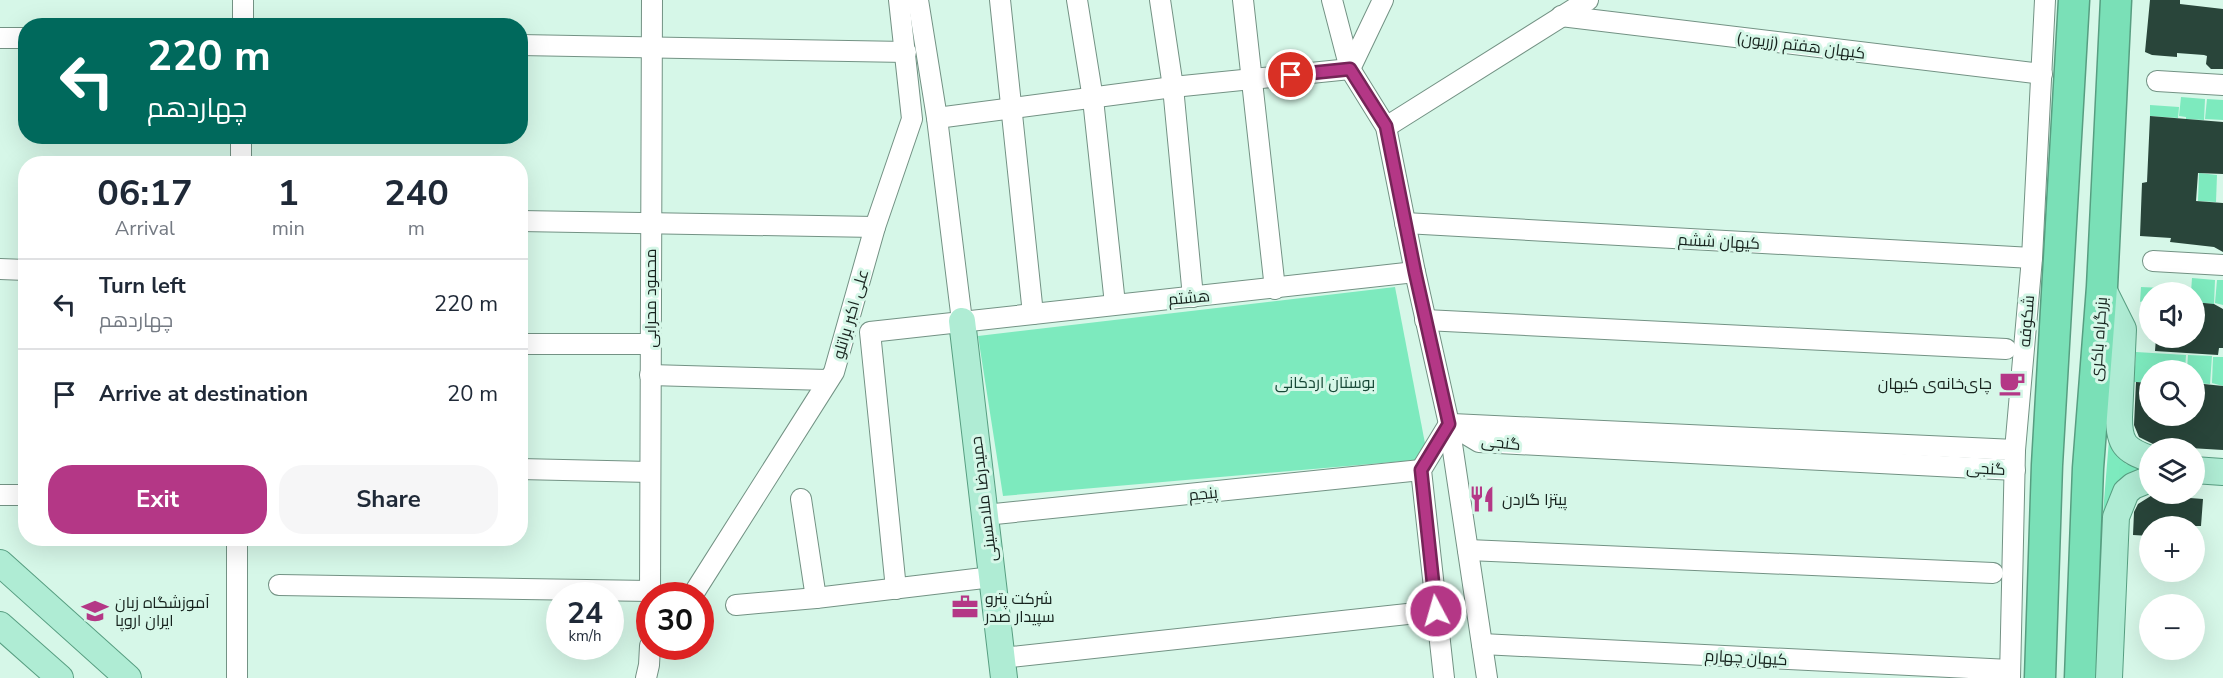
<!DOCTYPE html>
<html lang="en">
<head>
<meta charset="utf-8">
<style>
  body { margin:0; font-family:"Nunito Sans",Cairo,sans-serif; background:#f6f6f7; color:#1f2937; height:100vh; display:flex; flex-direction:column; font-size:22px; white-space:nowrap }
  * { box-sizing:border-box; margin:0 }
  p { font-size:20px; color:#747a83 }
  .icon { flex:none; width:33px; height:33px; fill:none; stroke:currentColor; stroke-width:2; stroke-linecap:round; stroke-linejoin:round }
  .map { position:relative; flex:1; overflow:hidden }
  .details { position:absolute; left:18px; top:156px; width:510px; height:390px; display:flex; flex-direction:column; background:#fff; border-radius:24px; box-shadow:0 6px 24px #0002 }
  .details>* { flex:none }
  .banner { position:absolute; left:18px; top:18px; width:510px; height:126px; border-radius:24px; box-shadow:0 6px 24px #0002; background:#00695c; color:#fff; overflow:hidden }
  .controls { position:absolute; left:2139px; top:282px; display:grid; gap:12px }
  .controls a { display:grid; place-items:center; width:66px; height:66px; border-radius:50%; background:#fff; box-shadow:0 6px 24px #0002; font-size:30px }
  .speed { position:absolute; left:546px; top:582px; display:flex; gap:12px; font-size:30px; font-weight:700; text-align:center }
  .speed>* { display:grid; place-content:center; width:78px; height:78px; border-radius:50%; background:#fff; box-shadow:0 6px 24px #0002; line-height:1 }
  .speed small { font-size:15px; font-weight:400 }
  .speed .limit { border:9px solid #d22; background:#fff; color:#111 }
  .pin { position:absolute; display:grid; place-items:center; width:51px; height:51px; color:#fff; margin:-26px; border:3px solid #fff; border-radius:50%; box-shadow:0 2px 6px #0007 }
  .me { position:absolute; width:66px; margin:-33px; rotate:354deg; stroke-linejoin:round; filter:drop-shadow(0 0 4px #0008) }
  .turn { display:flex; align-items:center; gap:21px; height:126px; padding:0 30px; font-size:27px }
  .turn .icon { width:78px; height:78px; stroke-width:2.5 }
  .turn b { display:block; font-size:42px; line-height:51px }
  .eta { display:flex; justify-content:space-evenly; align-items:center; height:102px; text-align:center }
  .eta b { font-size:36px; font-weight:700; line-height:42px }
  .primary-button { display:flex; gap:12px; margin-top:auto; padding:12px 30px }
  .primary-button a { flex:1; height:69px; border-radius:24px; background:#b43786; color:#fff; font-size:24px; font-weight:700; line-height:69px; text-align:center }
  .primary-button a+a { background:#f6f6f7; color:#1f2937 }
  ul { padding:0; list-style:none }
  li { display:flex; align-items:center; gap:18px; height:90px; padding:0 30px; border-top:2px solid #e0e1e3 }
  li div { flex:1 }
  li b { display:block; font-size:22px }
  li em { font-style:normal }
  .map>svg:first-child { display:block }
  .green { fill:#7deabe }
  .building { fill:#29453a }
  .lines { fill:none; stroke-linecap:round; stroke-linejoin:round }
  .minor-casing { stroke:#739284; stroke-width:22 }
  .major-casing { stroke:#579e81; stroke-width:28 }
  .highway-casing { stroke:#579e81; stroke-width:33 }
  .minor { stroke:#fff; stroke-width:20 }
  .major { stroke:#afecd4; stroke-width:26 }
  .highway { stroke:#7ae0b7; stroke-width:30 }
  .route-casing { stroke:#752457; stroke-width:15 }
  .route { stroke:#b43786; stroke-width:10 }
  .labels { text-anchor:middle; stroke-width:6; stroke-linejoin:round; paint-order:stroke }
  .street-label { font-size:16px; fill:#16221d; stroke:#d6f7e8 }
  .park-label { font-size:16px; fill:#164836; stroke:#d6f7e8 }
  .poi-label { font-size:16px; fill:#16221d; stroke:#d6f7e8; text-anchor:start }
</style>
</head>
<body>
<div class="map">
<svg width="2223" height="678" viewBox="0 0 2223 678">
  <rect width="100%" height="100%" fill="#d6f7e8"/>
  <g class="green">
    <polygon points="2181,97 2205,99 2204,120 2186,119 2186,117 2179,116"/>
    <polygon points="2207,99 2223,100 2223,120 2205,119"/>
    <polygon points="2150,105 2179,107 2178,118 2150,116"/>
    <polygon points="2199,173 2217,175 2216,202 2198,201"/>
    <polygon points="2192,278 2215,280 2214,304 2201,303 2197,305 2194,292 2191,292"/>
    <polygon points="2217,280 2223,280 2223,305 2215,303"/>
    <polygon points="1395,287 1428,459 1003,496 978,336"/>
    <polygon points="2141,287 2163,288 2163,292 2150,292 2149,299 2140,302"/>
    <polygon points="2136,352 2186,355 2185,370 2150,370 2149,383 2134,382"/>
    <polygon points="2188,355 2212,356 2210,384 2195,383 2194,370 2187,370"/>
    <polygon points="2213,357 2223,357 2223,386 2212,383"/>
    <polygon points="2110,428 2117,449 2126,464 2149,467 2112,516 2103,513"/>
  </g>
  <g class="building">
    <polygon points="2150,0 2180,0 2180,4 2223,9 2223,69 2211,69 2206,64 2207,56 2204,55 2177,53 2177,57 2152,55 2145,52"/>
    <polygon points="2150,116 2223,122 2223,174 2198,173 2196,201 2223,203 2223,252 2214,247 2170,242 2171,238 2140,236 2142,183 2147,182"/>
    <polygon points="2194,302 2214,304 2223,309 2223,348 2219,348 2218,355 2155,351 2156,338 2194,338"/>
    <polygon points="2136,382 2150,383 2150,416 2194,416 2194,383 2223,386 2223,450 2157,446 2139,437 2134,425"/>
    <polygon points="2154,494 2191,495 2190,498 2203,499 2201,526 2150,526 2150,536 2133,535 2134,512 2138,504"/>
  </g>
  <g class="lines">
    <g class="minor-casing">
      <g id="minor">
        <polyline points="918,0 937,118 962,321"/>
        <polyline points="1000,0 1033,314"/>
        <polyline points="1077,0 1093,99 1115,304"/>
        <polyline points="1160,0 1173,87 1193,297"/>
        <polyline points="1243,0 1275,289"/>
        <polyline points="1332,0 1350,69 1386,127 1415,272 1449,424 1487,678"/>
        <polyline points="1561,16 2042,74"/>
        <polyline points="243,26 243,0"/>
        <polyline points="0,38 26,38"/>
        <polyline points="520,45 906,52"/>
        <polyline points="1350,69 1383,0"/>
        <polyline points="2157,81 2223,85"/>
        <polyline points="937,118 1173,87 1350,69"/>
        <polyline points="1386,127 1588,0"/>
        <polyline points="241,164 241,136"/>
        <polyline points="520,221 875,227"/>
        <polyline points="1405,223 2032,258"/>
        <polyline points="2153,261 2223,265"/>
        <polyline points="0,269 26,270"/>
        <polyline points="1425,320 2006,349"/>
        <polyline points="520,344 650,344"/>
        <polyline points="650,375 828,380"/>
        <polyline points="1449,424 1479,442 2015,470"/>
        <polyline points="1452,424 2015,450"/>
        <polyline points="520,469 650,472"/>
        <polyline points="0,495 26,495"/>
        <polyline points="801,499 816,598"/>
        <polyline points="985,515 1421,470"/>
        <polyline points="1468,550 1993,573"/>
        <polyline points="279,585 650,591"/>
        <polyline points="896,589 870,332 1415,272"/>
        <polyline points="650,596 652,0"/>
        <polyline points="692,596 834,372 875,227 912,119 899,0"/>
        <polyline points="736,605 816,598 992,577"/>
        <polyline points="1482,644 2010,670"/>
        <polyline points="1002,658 1435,611"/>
        <polyline points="237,678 237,538"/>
        <polyline points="646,678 649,665 650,646"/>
        <polyline points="1444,678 1421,470 1449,424"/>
        <polyline points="2010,678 2015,450 2032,258 2045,0"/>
      </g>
    </g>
    <g class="major-casing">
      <g id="major">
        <path d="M2102 287 2123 329 2119 417C2119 444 2125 450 2150 459"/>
        <polyline points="962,321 1004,678"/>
        <polyline points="2194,470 2223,472"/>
        <polyline points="0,563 128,678"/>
        <polyline points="0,625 60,678"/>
        <polyline points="2109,678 2116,517 2126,492 2133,486 2150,479"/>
      </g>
    </g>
    <g class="highway-casing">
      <g id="highway">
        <polyline points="2040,678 2047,465 2074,0"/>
        <polyline points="2080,678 2088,468 2102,287 2116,0"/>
      </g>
    </g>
    <use href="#minor" class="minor"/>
    <use href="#major" class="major"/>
    <use href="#highway" class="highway"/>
  </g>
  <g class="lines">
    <g class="route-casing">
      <polyline id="route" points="1291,75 1350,69 1386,126 1415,272 1449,424 1421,470 1436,611"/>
    </g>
    <use href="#route" class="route"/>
  </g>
  <defs>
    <g id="cafe-bare" transform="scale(2.07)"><path d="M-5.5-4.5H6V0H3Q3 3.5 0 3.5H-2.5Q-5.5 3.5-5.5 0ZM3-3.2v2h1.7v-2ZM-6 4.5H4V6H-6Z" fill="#b43786" stroke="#d6f7e8" stroke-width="2.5" paint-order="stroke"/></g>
    <g id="restaurant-bare" transform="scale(2.07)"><path d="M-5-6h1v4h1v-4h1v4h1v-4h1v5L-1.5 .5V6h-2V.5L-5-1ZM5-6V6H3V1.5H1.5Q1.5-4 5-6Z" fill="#b43786" stroke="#d6f7e8" stroke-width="2.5" paint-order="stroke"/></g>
    <g id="office-bare" transform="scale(2.07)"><path d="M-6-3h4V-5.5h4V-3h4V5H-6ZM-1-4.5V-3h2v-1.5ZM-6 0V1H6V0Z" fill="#b43786" stroke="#d6f7e8" stroke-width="2.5" paint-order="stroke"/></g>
    <g id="school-bare" transform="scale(2.07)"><path d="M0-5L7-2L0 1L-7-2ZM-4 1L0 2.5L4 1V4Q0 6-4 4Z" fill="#b43786" stroke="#d6f7e8" stroke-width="2.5" paint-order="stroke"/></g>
  </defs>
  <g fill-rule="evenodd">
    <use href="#cafe-bare" x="2012" y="383"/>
    <use href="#restaurant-bare" x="1482" y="499"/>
    <use href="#office-bare" x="965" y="607"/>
    <use href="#school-bare" x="95" y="611"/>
  </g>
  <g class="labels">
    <g class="street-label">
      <text transform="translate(1801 45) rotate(7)" y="6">کیهان هفتم (زریون)</text>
      <text transform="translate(1719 241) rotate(3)" y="6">کیهان ششم</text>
      <text transform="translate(1189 297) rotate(-5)" y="6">هشتم</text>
      <text transform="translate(650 298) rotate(-90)" y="6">محمود محرابی</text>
      <text transform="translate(850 314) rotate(-74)" y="6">علی اکبر براتلو</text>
      <text transform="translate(2026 321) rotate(-85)" y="6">شکوفه</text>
      <text transform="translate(2098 339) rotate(-86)" y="6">بزرگراه باکری</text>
      <text transform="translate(1501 442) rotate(6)" y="6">گنجی</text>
      <text transform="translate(1986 468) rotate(3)" y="6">گنجی</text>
      <text transform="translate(1203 493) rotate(-6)" y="6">پنجم</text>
      <text transform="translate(983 499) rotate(-97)" y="6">حمیدرضا ملاحسینی</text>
      <text transform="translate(1746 657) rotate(3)" y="6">کیهان چهارم</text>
    </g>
    <g class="park-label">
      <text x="1325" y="388">بوستان اردکانی</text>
    </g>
    <g class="poi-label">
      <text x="1992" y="389" text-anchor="end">چای‌خانه‌ی کیهان</text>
      <text x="1502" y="505">پیتزا گاردن</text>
      <text x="985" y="604">شرکت پترو<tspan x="985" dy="18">سپیدار صدر</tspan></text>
      <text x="115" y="608">آموزشگاه زبان<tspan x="115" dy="18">ایران اروپا</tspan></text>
    </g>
  </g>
</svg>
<div class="controls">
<a><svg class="icon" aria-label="sound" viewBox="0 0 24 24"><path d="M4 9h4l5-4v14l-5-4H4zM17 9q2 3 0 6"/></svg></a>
<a><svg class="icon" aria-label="search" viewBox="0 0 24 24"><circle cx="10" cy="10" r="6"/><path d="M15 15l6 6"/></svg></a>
<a><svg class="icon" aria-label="layers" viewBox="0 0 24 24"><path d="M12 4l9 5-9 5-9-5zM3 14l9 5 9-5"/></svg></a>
<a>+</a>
<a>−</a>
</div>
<div class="speed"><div>24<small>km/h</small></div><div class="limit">30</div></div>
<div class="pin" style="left:1291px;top:75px;background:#d93025"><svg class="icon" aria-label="arrive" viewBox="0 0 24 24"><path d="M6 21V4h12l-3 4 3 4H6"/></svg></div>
<svg class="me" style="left:1436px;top:611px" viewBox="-20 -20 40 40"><circle r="17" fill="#b43786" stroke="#fff" stroke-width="3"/><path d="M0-11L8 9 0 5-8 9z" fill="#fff"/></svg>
<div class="banner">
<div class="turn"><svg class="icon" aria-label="left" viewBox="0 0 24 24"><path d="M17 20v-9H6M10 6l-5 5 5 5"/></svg><div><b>220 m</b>چهاردهم</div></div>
</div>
<section class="details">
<div class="eta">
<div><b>06:17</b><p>Arrival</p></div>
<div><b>1</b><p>min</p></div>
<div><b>240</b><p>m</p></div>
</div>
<ul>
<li><svg class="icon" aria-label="left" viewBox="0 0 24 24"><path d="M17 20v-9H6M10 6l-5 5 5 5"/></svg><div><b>Turn left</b><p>چهاردهم</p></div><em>220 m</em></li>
<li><svg class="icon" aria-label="arrive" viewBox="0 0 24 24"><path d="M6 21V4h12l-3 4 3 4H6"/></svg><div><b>Arrive at destination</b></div><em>20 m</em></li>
</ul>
<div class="primary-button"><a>Exit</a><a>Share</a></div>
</section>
</div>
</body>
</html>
